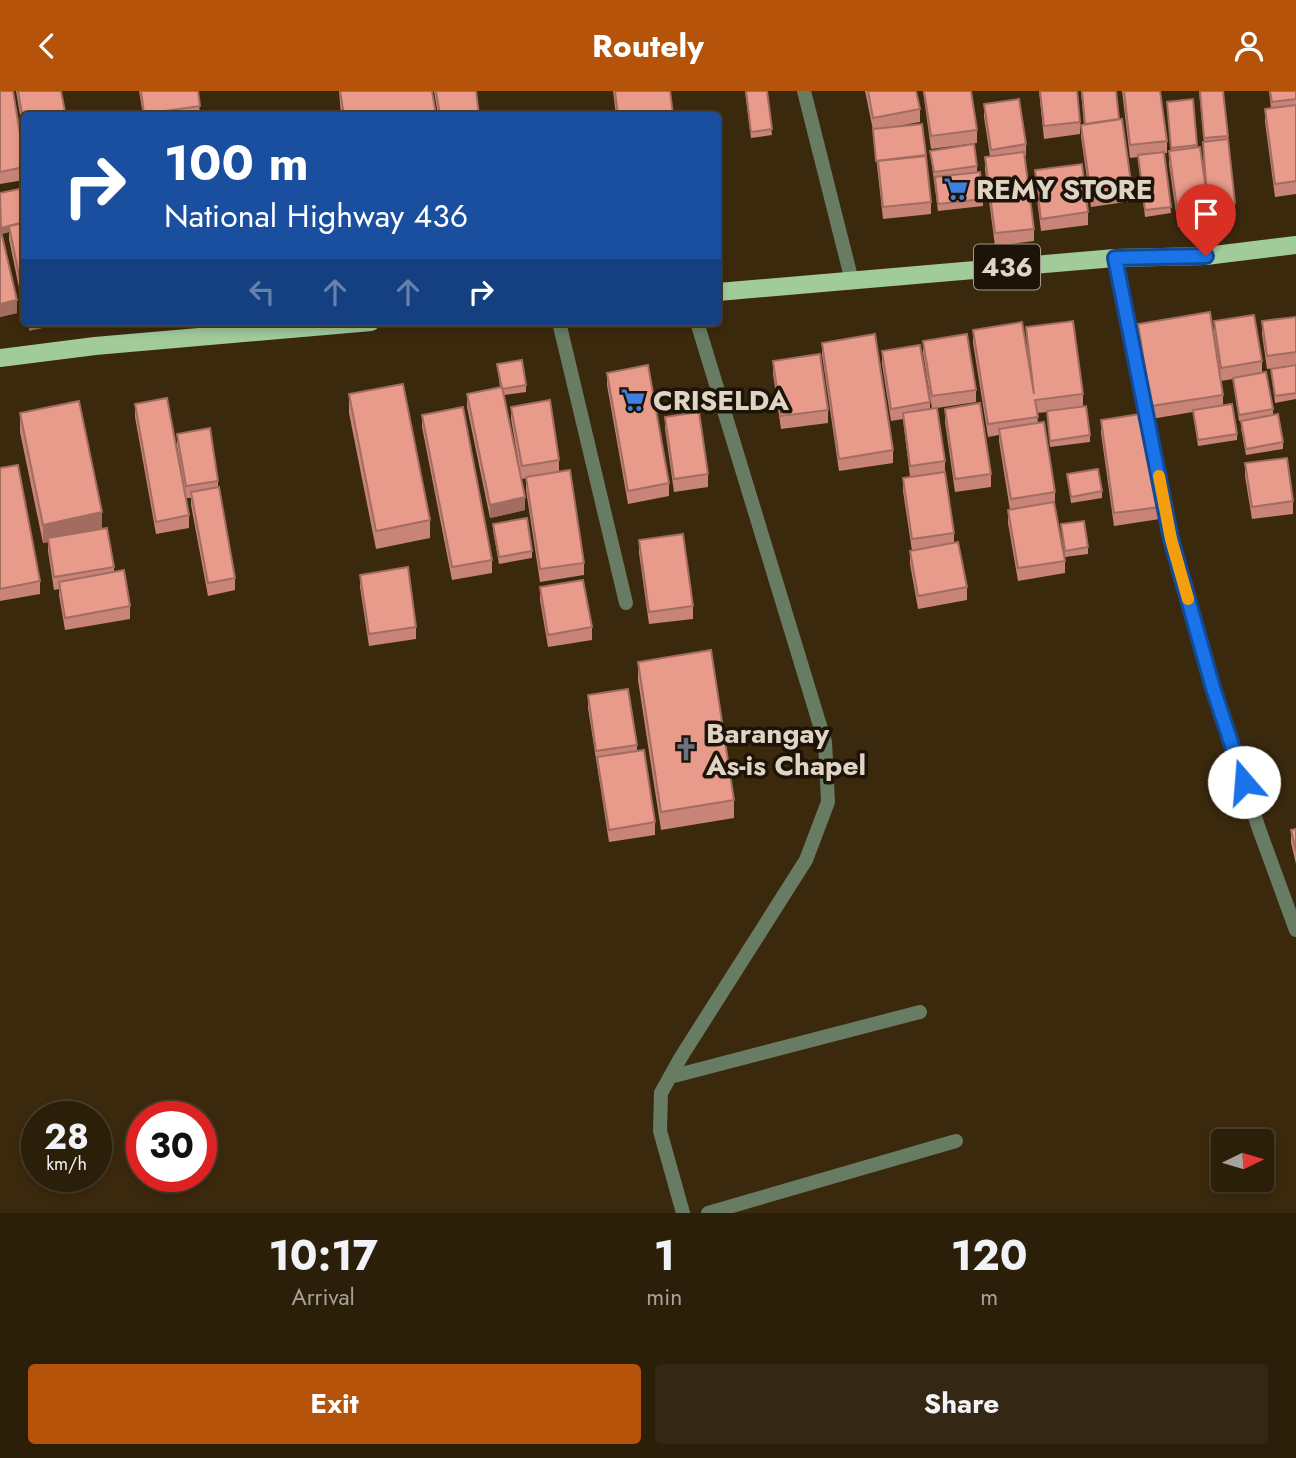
<!DOCTYPE html>
<html lang="en">
<head>
<meta charset="utf-8">
<style>
  body { margin:0; font-family:Jost,sans-serif; background:#342713; color:#f1f3f6; height:100vh; display:flex; flex-direction:column; font-size:26px; white-space:nowrap }
  * { box-sizing:border-box; margin:0 }
  p { font-size:23px; color:#a6a29c }
  .icon { flex:none; width:38px; height:38px; fill:none; stroke:currentColor; stroke-width:2; stroke-linecap:round; stroke-linejoin:round }
  .map { position:relative; height:1122px; overflow:hidden }
  .panel { display:flex; flex-direction:column; background:#2c1f0a; flex:1 }
  .panel>* { flex:none }
  .top-card { position:absolute; left:21px; top:21px; width:700px; height:214px; border-radius:7px; box-shadow:0 4px 10px #0003,0 0 0 2px #483d2b; background:#1a4fa0; color:#fff; overflow:hidden }
  .needle { width:46px; rotate:85deg }
  .buttons { position:absolute; left:1211px; top:1038px; display:grid; gap:14px }
  .buttons a { display:grid; place-items:center; width:63px; height:63px; border-radius:7px; background:#2c1f0a; box-shadow:0 4px 10px #0003,0 0 0 2px #483d2b; font-size:35px }
  .speed { position:absolute; left:21px; top:1010px; display:flex; gap:14px; font-size:35px; font-weight:700; text-align:center }
  .speed>* { display:grid; place-content:center; width:91px; height:91px; border-radius:50%; background:#2c1f0a; box-shadow:0 4px 10px #0003,0 0 0 2px #483d2b; line-height:1 }
  .speed small { font-size:18px; font-weight:400 }
  .speed .limit { border:10px solid #d22; background:#fff; color:#111 }
  .pin { position:absolute; display:grid; place-items:center; width:60px; height:60px; color:#fff; margin:-72px -30px; border-radius:50% 50% 50% 0; rotate:-45deg; box-shadow:0 0 7px #0007 }
  .pin .icon { rotate:45deg }
  .me { position:absolute; width:77px; margin:-38px; rotate:342deg; stroke-linejoin:round; filter:drop-shadow(0 0 5px #0008) }
  .turn { display:flex; align-items:center; gap:24px; height:147px; padding:0 28px; font-size:32px }
  .turn .icon { width:91px; height:91px; stroke-width:2.5 }
  .turn b { display:block; font-size:49px; line-height:60px }
  .lanes { display:flex; align-items:center; height:66px; padding:0 28px; background:#0003; justify-content:center; gap:35px; direction:ltr }
  .lanes .off { opacity:.35 }
  .eta { display:flex; justify-content:space-evenly; align-items:center; height:119px; text-align:center }
  .eta b { font-size:42px; font-weight:700; line-height:49px }
  .button { display:flex; gap:14px; margin-top:auto; padding:14px 28px }
  .button a { flex:1; height:80px; border-radius:7px; background:#b45309; color:#fff; font-size:28px; font-weight:700; line-height:80px; text-align:center }
  .button a+a { background:#342713; color:#f1f3f6 }
  header { display:flex; justify-content:space-between; align-items:center; height:91px; padding:0 28px; background:#b45309; color:#fff; font-size:32px; font-weight:700 }
  .map>svg:first-child { display:block }
  .lines { fill:none; stroke-linecap:round; stroke-linejoin:round }
  .service { stroke:#687c63; stroke-width:14 }
  .minor { stroke:#687c63; stroke-width:14 }
  .primary { stroke:#a1cb98; stroke-width:18 }
  .wall { fill:#c88577 }
  .shaded-wall { fill:#a26c61 }
  .building { fill:#e89b8a; stroke:#a26c61; stroke-width:2 }
  .route-casing { stroke:#114b97; stroke-width:18 }
  .route { stroke:#1a73e8; stroke-width:12 }
  .slow { stroke:#f59e0b; stroke-width:12 }
  .labels { text-anchor:middle; stroke-width:7; stroke-linejoin:round; paint-order:stroke }
  .shield { fill:#1c1408; stroke:#a59a8c; stroke-width:2 }
  .shield-label { font-size:26px; font-weight:bold; fill:#e0d4c5 }
  .poi-label { font-size:28px; font-weight:bold; fill:#e0d4c5; stroke:#1c1408; text-anchor:start }
</style>
</head>
<body>
<header><svg class="icon" aria-label="back" viewBox="0 0 24 24"><path d="M15 5l-7 7 7 7"/></svg>Routely<svg class="icon" aria-label="person" viewBox="0 0 24 24"><circle cx="12" cy="8" r="4"/><path d="M4 21q1-7 8-7t8 7"/></svg></header>
<div class="map">
<svg width="1296" height="1122" viewBox="0 0 1296 1122">
  <rect width="100%" height="100%" fill="#3b290d"/>
  <g class="lines">
    <polyline class="service" points="559,231 626,512"/>
    <g class="minor">
      <polyline points="804,0 852,190"/>
      <polyline points="1115,167 1171,448 1213,597 1259,738 1296,839"/>
      <polyline points="670,986 920,921"/>
      <polyline points="683,1122 660,1040 661,1002 681,966 806,769 828,711 825,651 697,231"/>
      <polyline points="708,1122 956,1050"/>
    </g>
    <g class="primary">
      <polyline points="718,201 1115,167 1206,165 1296,154"/>
      <polyline points="0,267 95,255 371,231"/>
    </g>
  </g>
  <g class="wall">
    <polygon points="0,0 24,67 24,89 0,93"/>
    <polygon points="16,0 61,0 65,24 24,24 24,41 23,41"/>
    <polygon points="139,0 198,0 200,24 143,24"/>
    <polygon points="339,0 432,0 436,24 341,24"/>
    <polygon points="434,0 476,0 479,24 438,24"/>
    <polygon points="613,0 670,0 673,24 616,24"/>
    <polygon points="745,0 767,0 772,44 751,47"/>
    <polygon points="865,0 916,0 920,18 920,31 887,37 931,111 931,123 883,128 873,39"/>
    <polygon points="923,0 971,0 977,39 977,52 931,58"/>
    <polygon points="1039,0 1077,0 1080,31 1080,43 1044,48"/>
    <polygon points="1081,0 1116,0 1119,28 1132,98 1132,110 1091,116 1081,46 1081,34 1084,33"/>
    <polygon points="1122,0 1160,0 1167,50 1167,62 1164,62 1171,122 1145,126 1138,66 1130,67"/>
    <polygon points="1199,0 1223,0 1235,112 1235,125 1209,127 1209,132 1178,136 1169,73 1169,60 1171,60 1167,11 1193,8 1197,56 1205,89 1203,63 1203,51 1204,51"/>
    <polygon points="1269,0 1296,0 1296,103 1275,106 1265,31 1265,18 1271,17"/>
    <polygon points="984,13 1026,53 1026,65 1024,65 1034,138 1034,150 995,155 985,79 985,66 990,65 984,26"/>
    <polygon points="930,60 977,75 977,81 983,108 983,115 938,120"/>
    <polygon points="1035,79 1088,121 1088,134 1041,140 1035,92"/>
    <polygon points="24,101 24,221 9,148 9,141 2,143 17,222 0,226 0,102"/>
    <polygon points="1296,226 1296,274 1267,278 1262,243 1262,230"/>
    <polygon points="1214,230 1262,270 1262,281 1273,318 1273,324 1239,330 1233,288 1221,290 1214,242"/>
    <polygon points="1138,233 1223,304 1223,315 1237,343 1237,349 1198,355 1193,321 1151,328 1138,245"/>
    <polygon points="1026,236 1083,303 1083,315 1090,344 1090,351 1050,356 1047,321 1037,322 1038,332 1055,401 1055,414 1065,470 1065,482 1018,490 1008,432 1008,419 1010,419 999,350 999,344 988,346 973,252 973,239 1028,266"/>
    <polygon points="923,250 976,299 976,311 937,317 945,370 945,381 954,442 954,452 967,496 967,509 918,518 910,473 910,460 912,460 903,400 903,387 910,386 903,328 891,330 882,273 882,260 930,311 930,318 932,318 923,262"/>
    <polygon points="822,252 893,359 893,372 839,380 822,264"/>
    <polygon points="773,270 828,319 828,332 781,338 773,283"/>
    <polygon points="497,273 526,294 526,301 504,304 521,386 511,328 511,316 559,369 559,381 584,472 584,484 540,491 526,399 526,387 522,388 525,419 490,427 467,316 467,303 500,296"/>
    <polygon points="1296,274 1296,308 1275,312 1271,278"/>
    <polygon points="607,282 669,392 669,405 628,413 607,294"/>
    <polygon points="349,303 430,429 430,447 376,458 349,322"/>
    <polygon points="135,313 189,424 189,437 156,443 135,326"/>
    <polygon points="945,318 991,383 991,396 955,401 945,331"/>
    <polygon points="20,322 102,438 114,476 114,481 130,515 130,528 65,539 59,504 59,498 54,499 48,460 48,451 43,452 20,341"/>
    <polygon points="422,324 492,469 492,482 452,489 422,336"/>
    <polygon points="665,326 708,383 708,396 674,401 665,338"/>
    <polygon points="1101,329 1160,416 1160,428 1114,435 1101,342"/>
    <polygon points="1241,330 1283,351 1283,358 1246,364 1241,337"/>
    <polygon points="177,343 218,390 218,396 235,487 235,499 208,505 191,414 191,407 186,407 177,355"/>
    <polygon points="1245,372 1293,410 1293,423 1252,428 1245,385"/>
    <polygon points="0,377 40,490 40,503 0,510"/>
    <polygon points="1067,383 1102,400 1102,407 1071,412"/>
    <polygon points="493,433 532,460 532,467 499,473 493,439"/>
    <polygon points="1061,433 1088,456 1088,463 1065,466"/>
    <polygon points="639,449 693,515 693,528 649,533 639,462"/>
    <polygon points="360,484 416,536 416,548 369,555 360,496"/>
    <polygon points="540,496 592,536 592,549 548,556 540,509"/>
    <polygon points="638,571 734,709 734,727 661,739 638,589"/>
    <polygon points="588,604 637,654 637,660 655,731 655,744 609,751 588,617"/>
    <polygon points="1296,738 1296,773 1291,752 1291,739"/>
  </g>
  <g class="shaded-wall">
    <polygon points="24,131 9,135 9,141 1,143 1,137"/>
    <polygon points="17,209 17,222 0,226 0,213"/>
    <polygon points="29,231 61,231 61,233 29,240"/>
    <polygon points="525,406 525,419 490,427 490,414"/>
    <polygon points="102,421 102,439 48,447 48,451 43,452 43,434"/>
  </g>
  <g class="building">
    <polygon points="0,0 13,0 24,67 24,76 0,81"/>
    <polygon points="18,0 61,0 65,21 46,24 24,24 24,28 23,28"/>
    <polygon points="141,0 198,0 200,15 144,23"/>
    <polygon points="340,0 432,0 436,24 344,24"/>
    <polygon points="436,0 476,0 479,24 440,24"/>
    <polygon points="615,0 670,0 673,24 618,24"/>
    <polygon points="746,0 767,0 772,38 751,41"/>
    <polygon points="868,0 916,0 920,18 873,27"/>
    <polygon points="924,0 971,0 977,39 931,45"/>
    <polygon points="1040,0 1077,0 1080,31 1044,35"/>
    <polygon points="1082,0 1116,0 1119,28 1085,33"/>
    <polygon points="1124,0 1160,0 1167,50 1130,54"/>
    <polygon points="1200,0 1223,0 1228,45 1204,47"/>
    <polygon points="1270,0 1296,0 1296,8 1272,11"/>
    <polygon points="1019,8 1026,53 991,59 984,13"/>
    <polygon points="1193,8 1197,54 1171,57 1167,11"/>
    <polygon points="1296,14 1296,90 1275,93 1265,18"/>
    <polygon points="1122,28 1132,98 1091,104 1081,34"/>
    <polygon points="922,33 926,64 876,70 873,38"/>
    <polygon points="1228,48 1235,112 1209,114 1209,119 1178,124 1169,60 1200,56 1207,106 1203,51"/>
    <polygon points="974,53 977,75 934,81 930,60"/>
    <polygon points="1024,61 1034,138 995,142 985,66"/>
    <polygon points="1164,61 1171,116 1145,119 1138,64"/>
    <polygon points="926,65 931,111 883,116 878,70"/>
    <polygon points="1082,73 1088,121 1041,128 1035,79"/>
    <polygon points="980,81 983,108 938,113 935,86"/>
    <polygon points="24,97 24,131 1,137 0,102"/>
    <polygon points="24,132 24,208 9,135"/>
    <polygon points="0,136 17,209 0,213"/>
    <polygon points="1210,221 1223,304 1151,315 1138,233"/>
    <polygon points="1254,224 1262,270 1221,277 1214,230"/>
    <polygon points="1296,226 1296,261 1267,265 1262,230"/>
    <polygon points="1073,230 1083,303 1035,309 1038,326 988,333 973,239 1022,231 1034,303 1026,236"/>
    <polygon points="875,243 893,359 839,368 822,252"/>
    <polygon points="967,243 976,299 932,305 923,250"/>
    <polygon points="920,254 930,311 891,318 882,260"/>
    <polygon points="820,263 828,319 781,325 773,270"/>
    <polygon points="522,269 526,294 502,298 497,273"/>
    <polygon points="648,274 669,392 628,400 607,282"/>
    <polygon points="1296,274 1296,302 1275,305 1271,278"/>
    <polygon points="1266,281 1273,318 1239,324 1233,287"/>
    <polygon points="403,293 430,429 376,440 349,303"/>
    <polygon points="502,296 525,406 490,414 467,303"/>
    <polygon points="167,307 189,424 156,431 135,313"/>
    <polygon points="550,309 559,369 522,375 511,316"/>
    <polygon points="79,310 102,421 43,434 20,322"/>
    <polygon points="980,312 991,383 955,388 945,318"/>
    <polygon points="1232,313 1237,343 1198,349 1193,319"/>
    <polygon points="1086,315 1090,344 1050,350 1047,320"/>
    <polygon points="463,316 492,469 452,476 422,324"/>
    <polygon points="937,317 945,370 910,375 903,322"/>
    <polygon points="699,321 708,383 674,388 665,326"/>
    <polygon points="1147,322 1160,416 1114,422 1101,329"/>
    <polygon points="1278,323 1283,351 1246,358 1241,330"/>
    <polygon points="1044,331 1055,401 1011,408 999,338"/>
    <polygon points="210,337 218,390 186,395 177,343"/>
    <polygon points="1287,367 1293,410 1252,416 1245,372"/>
    <polygon points="18,374 40,490 0,498 0,377"/>
    <polygon points="1098,378 1102,400 1071,406 1067,383"/>
    <polygon points="570,379 584,472 540,478 526,386"/>
    <polygon points="945,381 954,442 912,448 903,387"/>
    <polygon points="219,396 235,487 208,492 191,401"/>
    <polygon points="1054,411 1065,470 1018,477 1008,419"/>
    <polygon points="527,427 532,460 499,466 493,433"/>
    <polygon points="1084,430 1088,456 1065,460 1061,433"/>
    <polygon points="107,437 114,476 54,486 48,447"/>
    <polygon points="683,443 693,515 649,521 639,449"/>
    <polygon points="958,451 967,496 918,505 910,460"/>
    <polygon points="408,476 416,536 369,543 360,484"/>
    <polygon points="124,479 130,515 65,527 59,491"/>
    <polygon points="583,489 592,536 548,544 540,496"/>
    <polygon points="711,559 734,709 661,721 638,571"/>
    <polygon points="628,598 637,654 596,660 588,604"/>
    <polygon points="644,659 655,731 609,739 597,666"/>
    <polygon points="1296,738 1296,760 1291,739"/>
  </g>
  <g class="lines">
    <g class="route-casing">
      <polyline id="route" points="1206,165 1115,167 1171,448 1213,597 1244,691"/>
    </g>
    <use href="#route" class="route"/>
    <polyline class="slow" points="1159,385 1171,448 1188,508"/>
  </g>
  <defs>
    <g id="supermarket-bare" transform="scale(1.89)"><path d="M-6-5.5h2.5l.6 2H6L4.5 2H-2.5L-4.4-4H-6ZM-1.5 3.2a1.3 1.3 0 1 0 .1 0ZM3 3.2a1.3 1.3 0 1 0 .1 0Z" fill="#3f7fe0" stroke="#1c1408" stroke-width="2.5" paint-order="stroke"/></g>
    <g id="church-bare" transform="scale(1.89)"><path d="M-1.2-6h2.4v3.5h3.3v2.4h-3.3V6h-2.4V-.1h-3.3v-2.4h3.3Z" fill="#6b7280" stroke="#1c1408" stroke-width="2.5" paint-order="stroke"/></g>
  </defs>
  <g fill-rule="evenodd">
    <use href="#supermarket-bare" x="956" y="98"/>
    <use href="#supermarket-bare" x="633" y="309"/>
    <use href="#church-bare" x="686" y="658"/>
  </g>
  <g class="labels">
    <rect class="shield" x="974" y="153.5" width="66" height="45" rx="5"/>
    <g class="shield-label">
      <text x="1007" y="185">436</text>
    </g>
    <g class="poi-label">
      <text x="976" y="108">REMY STORE</text>
      <text x="653" y="319">CRISELDA</text>
      <text x="706" y="652">Barangay<tspan x="706" dy="32">As-is Chapel</tspan></text>
    </g>
  </g>
</svg>
<div class="buttons">
<a><svg class="needle" viewBox="-14 -14 28 28"><path d="M0-13l5 13h-10z" fill="#e53935"/><path d="M0 13l5-13h-10z" fill="#a6a29c"/></svg></a>
</div>
<div class="speed"><div>28<small>km/h</small></div><div class="limit">30</div></div>
<div class="pin" style="left:1206px;top:165px;background:#d93025"><svg class="icon" aria-label="arrive" viewBox="0 0 24 24"><path d="M6 21V4h12l-3 4 3 4H6"/></svg></div>
<svg class="me" style="left:1244px;top:691px" viewBox="-20 -20 40 40"><circle r="19" fill="#fff"/><path d="M0-13L10 11 0 6-10 11z" fill="#1a73e8"/></svg>
<div class="top-card">
<div class="turn"><svg class="icon" aria-label="right" viewBox="0 0 24 24"><path d="M7 20v-9h11M14 6l5 5-5 5"/></svg><div><b>100 m</b>National Highway 436</div></div>
<div class="lanes"><svg class="icon off" aria-label="left" viewBox="0 0 24 24"><path d="M17 20v-9H6M10 6l-5 5 5 5"/></svg><svg class="icon off" aria-label="ahead" viewBox="0 0 24 24"><path d="M12 20V5M6 11l6-6 6 6"/></svg><svg class="icon off" aria-label="ahead" viewBox="0 0 24 24"><path d="M12 20V5M6 11l6-6 6 6"/></svg><svg class="icon" aria-label="right" viewBox="0 0 24 24"><path d="M7 20v-9h11M14 6l5 5-5 5"/></svg></div>
</div>
</div>
<section class="panel">
<div class="eta">
<div><b>10:17</b><p>Arrival</p></div>
<div><b>1</b><p>min</p></div>
<div><b>120</b><p>m</p></div>
</div>
<div class="button"><a>Exit</a><a>Share</a></div>
</section>
</body>
</html>
